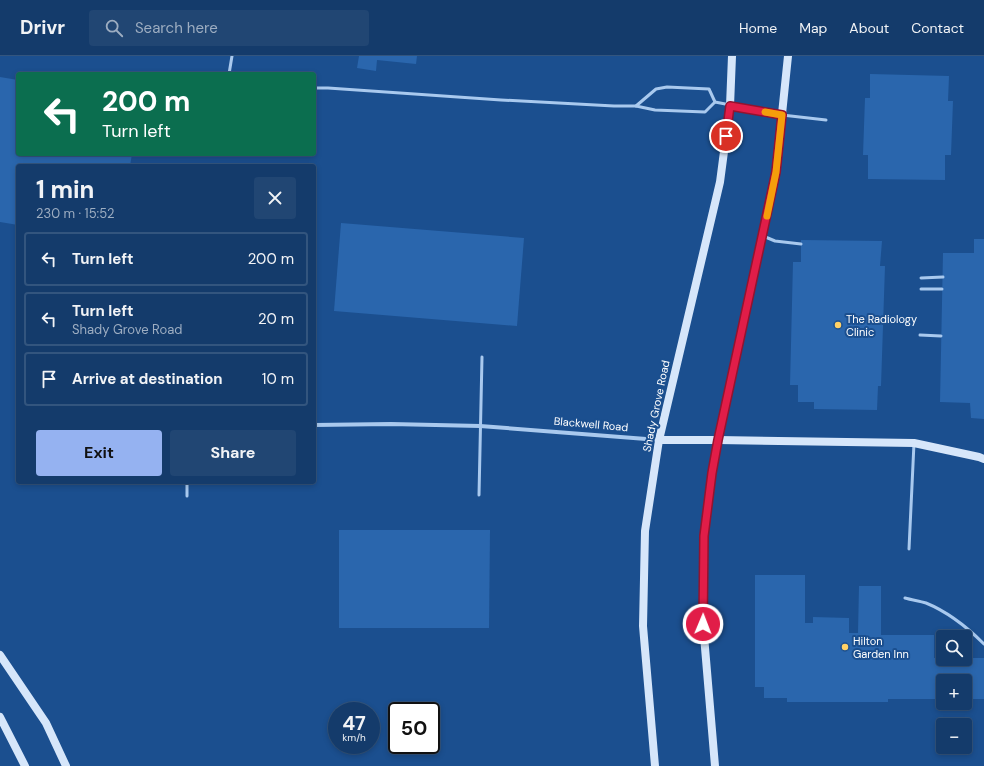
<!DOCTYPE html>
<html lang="en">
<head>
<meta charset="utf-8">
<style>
  body { margin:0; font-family:"DM Sans",sans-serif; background:#214673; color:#f1f3f6; height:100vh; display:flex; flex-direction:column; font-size:15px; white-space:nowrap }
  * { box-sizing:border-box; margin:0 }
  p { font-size:13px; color:#9dadc1 }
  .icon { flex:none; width:22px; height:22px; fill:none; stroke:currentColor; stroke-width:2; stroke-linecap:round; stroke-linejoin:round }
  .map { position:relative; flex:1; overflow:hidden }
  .drawer { position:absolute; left:16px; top:108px; width:300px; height:320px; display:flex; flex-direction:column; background:#143b6b; border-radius:4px; box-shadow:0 2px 6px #0003,0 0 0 1px #33557e }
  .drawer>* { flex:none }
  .guide { position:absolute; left:16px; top:16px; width:300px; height:84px; border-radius:4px; box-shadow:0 2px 6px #0003,0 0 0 1px #33557e; background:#0b6e4f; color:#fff; overflow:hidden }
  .controls { position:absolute; left:936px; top:574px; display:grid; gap:8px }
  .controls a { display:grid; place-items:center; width:36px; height:36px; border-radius:4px; background:#143b6b; box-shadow:0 2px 6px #0003,0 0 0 1px #33557e; font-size:20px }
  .speed { position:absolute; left:328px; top:646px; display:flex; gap:8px; font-size:20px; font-weight:700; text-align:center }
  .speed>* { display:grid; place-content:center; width:52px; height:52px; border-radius:50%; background:#143b6b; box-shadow:0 2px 6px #0003,0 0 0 1px #33557e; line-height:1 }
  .speed small { font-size:10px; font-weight:400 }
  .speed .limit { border:2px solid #111; border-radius:6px; background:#fff; color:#111 }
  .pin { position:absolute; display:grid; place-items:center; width:34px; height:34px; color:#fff; margin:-17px; border:2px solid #fff; border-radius:50%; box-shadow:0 1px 4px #0007 }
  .me { position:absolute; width:44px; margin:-22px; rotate:1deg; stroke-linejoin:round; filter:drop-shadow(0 0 3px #0008) }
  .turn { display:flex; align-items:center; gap:14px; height:84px; padding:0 20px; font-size:18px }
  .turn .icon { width:52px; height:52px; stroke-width:2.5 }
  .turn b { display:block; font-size:28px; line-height:34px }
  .round { display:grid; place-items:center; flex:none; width:42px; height:42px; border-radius:4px; background:#214673 }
  .headline { display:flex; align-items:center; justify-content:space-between; height:68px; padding:0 20px }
  h1 { font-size:24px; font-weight:700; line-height:30px }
  .primary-button { display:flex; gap:8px; margin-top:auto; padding:8px 20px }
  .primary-button a { flex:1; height:46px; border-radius:4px; background:#95b2f1; color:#111; font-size:16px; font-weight:700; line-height:46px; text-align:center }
  .primary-button a+a { background:#214673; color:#f1f3f6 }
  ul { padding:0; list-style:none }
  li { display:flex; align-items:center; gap:12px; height:54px; margin:0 8px 6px; padding:0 12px; border:2px solid #33557e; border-radius:4px }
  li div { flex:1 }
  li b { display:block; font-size:15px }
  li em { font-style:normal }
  header { display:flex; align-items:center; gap:24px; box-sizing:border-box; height:56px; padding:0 20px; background:#143b6b; border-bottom:1px solid #33557e }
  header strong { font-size:19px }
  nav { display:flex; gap:22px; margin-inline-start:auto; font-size:14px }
  .search { width:280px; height:36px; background:#214673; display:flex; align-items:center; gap:10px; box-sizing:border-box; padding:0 14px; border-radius:4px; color:#9dadc1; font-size:15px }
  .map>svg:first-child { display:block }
  .building { fill:#2a66ad }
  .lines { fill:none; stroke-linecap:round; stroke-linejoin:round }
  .lane { stroke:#a9c9ee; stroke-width:3 }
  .street { stroke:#a9c9ee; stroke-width:4 }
  .secondary { stroke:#d6e6fa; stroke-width:8 }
  .route-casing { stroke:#92132f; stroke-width:10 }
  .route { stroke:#e11d48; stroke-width:7 }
  .slow { stroke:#f59e0b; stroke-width:7 }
  .poi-dot { fill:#ffd166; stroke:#1b4f8f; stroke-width:1.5 }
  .labels { text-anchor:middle; stroke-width:4; stroke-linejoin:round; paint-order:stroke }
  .poi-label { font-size:11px; fill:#fff; stroke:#1b4f8f; text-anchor:start }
  .street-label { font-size:11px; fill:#fff; stroke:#1b4f8f }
</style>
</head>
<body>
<header>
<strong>Drivr</strong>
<div class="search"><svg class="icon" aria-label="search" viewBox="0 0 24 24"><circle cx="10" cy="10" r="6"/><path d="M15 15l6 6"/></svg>Search here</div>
<nav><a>Home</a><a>Map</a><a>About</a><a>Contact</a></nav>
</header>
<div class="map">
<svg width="984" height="710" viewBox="0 0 984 710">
  <rect width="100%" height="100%" fill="#1b4f8f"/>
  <g class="building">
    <polygon points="359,0 417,0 416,8 377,4 376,15 357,12"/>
    <polygon points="870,18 949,20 948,45 953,45 951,99 945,99 945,124 868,123 868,99 863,99 865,42 870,42"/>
    <polygon points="0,21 18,24 18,98 132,98 130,110 18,110 18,169 0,166"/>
    <polygon points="341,167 524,182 517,270 334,255"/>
    <polygon points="974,183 984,183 984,363 971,362 970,347 940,346 943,197 974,197"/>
    <polygon points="801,184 882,185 880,210 885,210 881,330 878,330 877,354 814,353 814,346 798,346 798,329 790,329 793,206 801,206"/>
    <polygon points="339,474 490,474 489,572 339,572"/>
    <polygon points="755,519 805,519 805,567 813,567 813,561 849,562 849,577 858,577 859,530 881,530 881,579 934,579 934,602 984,602 984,643 965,643 965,625 943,625 943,643 888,643 888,646 787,646 787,642 764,642 764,631 755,631"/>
  </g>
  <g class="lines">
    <g class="lane">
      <polyline points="229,18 232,0"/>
      <polyline points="314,32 328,32 501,44 614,50 636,50 655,54 705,56 715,46"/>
      <polyline points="636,50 656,33 667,31 709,33 715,46 782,59 826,64"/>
      <polyline points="763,180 775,185 801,188"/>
      <polyline points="921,222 943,221"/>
      <polyline points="921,233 942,233"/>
      <polyline points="920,279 941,280"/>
      <polyline points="187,426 187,440"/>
      <polyline points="479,439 482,301"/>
      <polyline points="909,493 914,387"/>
      <path d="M905 542C912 544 919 545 926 547 948 556 967 571 984 588"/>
    </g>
    <polyline class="street" points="314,369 391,368 480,370 659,384"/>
    <g class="secondary">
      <polyline points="659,384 718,384 914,387 979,401 984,403"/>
      <polyline points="0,599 46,667 66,710"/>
      <polyline points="0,661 25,710"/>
      <polyline points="655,710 643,570 645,475 659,384 720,126 730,50 732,0"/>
      <polyline points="715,710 703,568 704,480 712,417 718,384 776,116 788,0"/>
    </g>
  </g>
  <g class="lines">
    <g class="route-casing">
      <polyline id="route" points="703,568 704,480 712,417 718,384 776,116 782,59 730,50 726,80"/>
    </g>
    <use href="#route" class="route"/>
    <polyline class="slow" points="765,56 782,59 776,116 767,160"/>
  </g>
  <g class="poi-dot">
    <circle cx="838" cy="269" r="4"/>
    <circle cx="845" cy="591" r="4"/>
  </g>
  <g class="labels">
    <g class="poi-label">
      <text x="846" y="267">The Radiology<tspan x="846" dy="13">Clinic</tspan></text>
      <text x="853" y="589">Hilton<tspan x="853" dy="13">Garden Inn</tspan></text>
    </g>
    <g class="street-label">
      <text transform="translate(656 350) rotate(-78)" y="4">Shady Grove Road</text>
      <text transform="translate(591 368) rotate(5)" y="4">Blackwell Road</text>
    </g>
  </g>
</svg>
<div class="controls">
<a><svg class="icon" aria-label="search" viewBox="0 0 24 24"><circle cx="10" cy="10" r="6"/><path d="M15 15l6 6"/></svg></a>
<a>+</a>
<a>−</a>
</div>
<div class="speed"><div>47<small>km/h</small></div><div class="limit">50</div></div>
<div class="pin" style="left:726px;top:80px;background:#d93025"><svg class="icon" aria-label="arrive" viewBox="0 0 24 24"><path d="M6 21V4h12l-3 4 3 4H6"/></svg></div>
<svg class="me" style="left:703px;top:568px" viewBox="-20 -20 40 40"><circle r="17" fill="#e11d48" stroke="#fff" stroke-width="3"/><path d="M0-11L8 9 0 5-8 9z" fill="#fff"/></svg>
<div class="guide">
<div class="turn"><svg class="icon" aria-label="left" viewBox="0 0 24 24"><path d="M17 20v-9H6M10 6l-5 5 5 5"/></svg><div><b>200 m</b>Turn left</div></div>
</div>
<section class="drawer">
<div class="headline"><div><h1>1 min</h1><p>230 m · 15:52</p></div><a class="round"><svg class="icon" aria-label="close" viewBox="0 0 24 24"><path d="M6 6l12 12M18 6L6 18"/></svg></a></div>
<ul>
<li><svg class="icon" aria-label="left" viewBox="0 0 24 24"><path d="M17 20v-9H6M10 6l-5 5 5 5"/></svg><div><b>Turn left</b></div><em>200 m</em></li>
<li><svg class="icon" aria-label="left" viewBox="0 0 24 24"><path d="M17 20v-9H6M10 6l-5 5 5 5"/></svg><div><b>Turn left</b><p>Shady Grove Road</p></div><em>20 m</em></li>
<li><svg class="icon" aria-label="arrive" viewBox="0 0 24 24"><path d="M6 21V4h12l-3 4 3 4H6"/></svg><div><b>Arrive at destination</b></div><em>10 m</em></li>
</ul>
<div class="primary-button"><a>Exit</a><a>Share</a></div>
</section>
</div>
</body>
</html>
